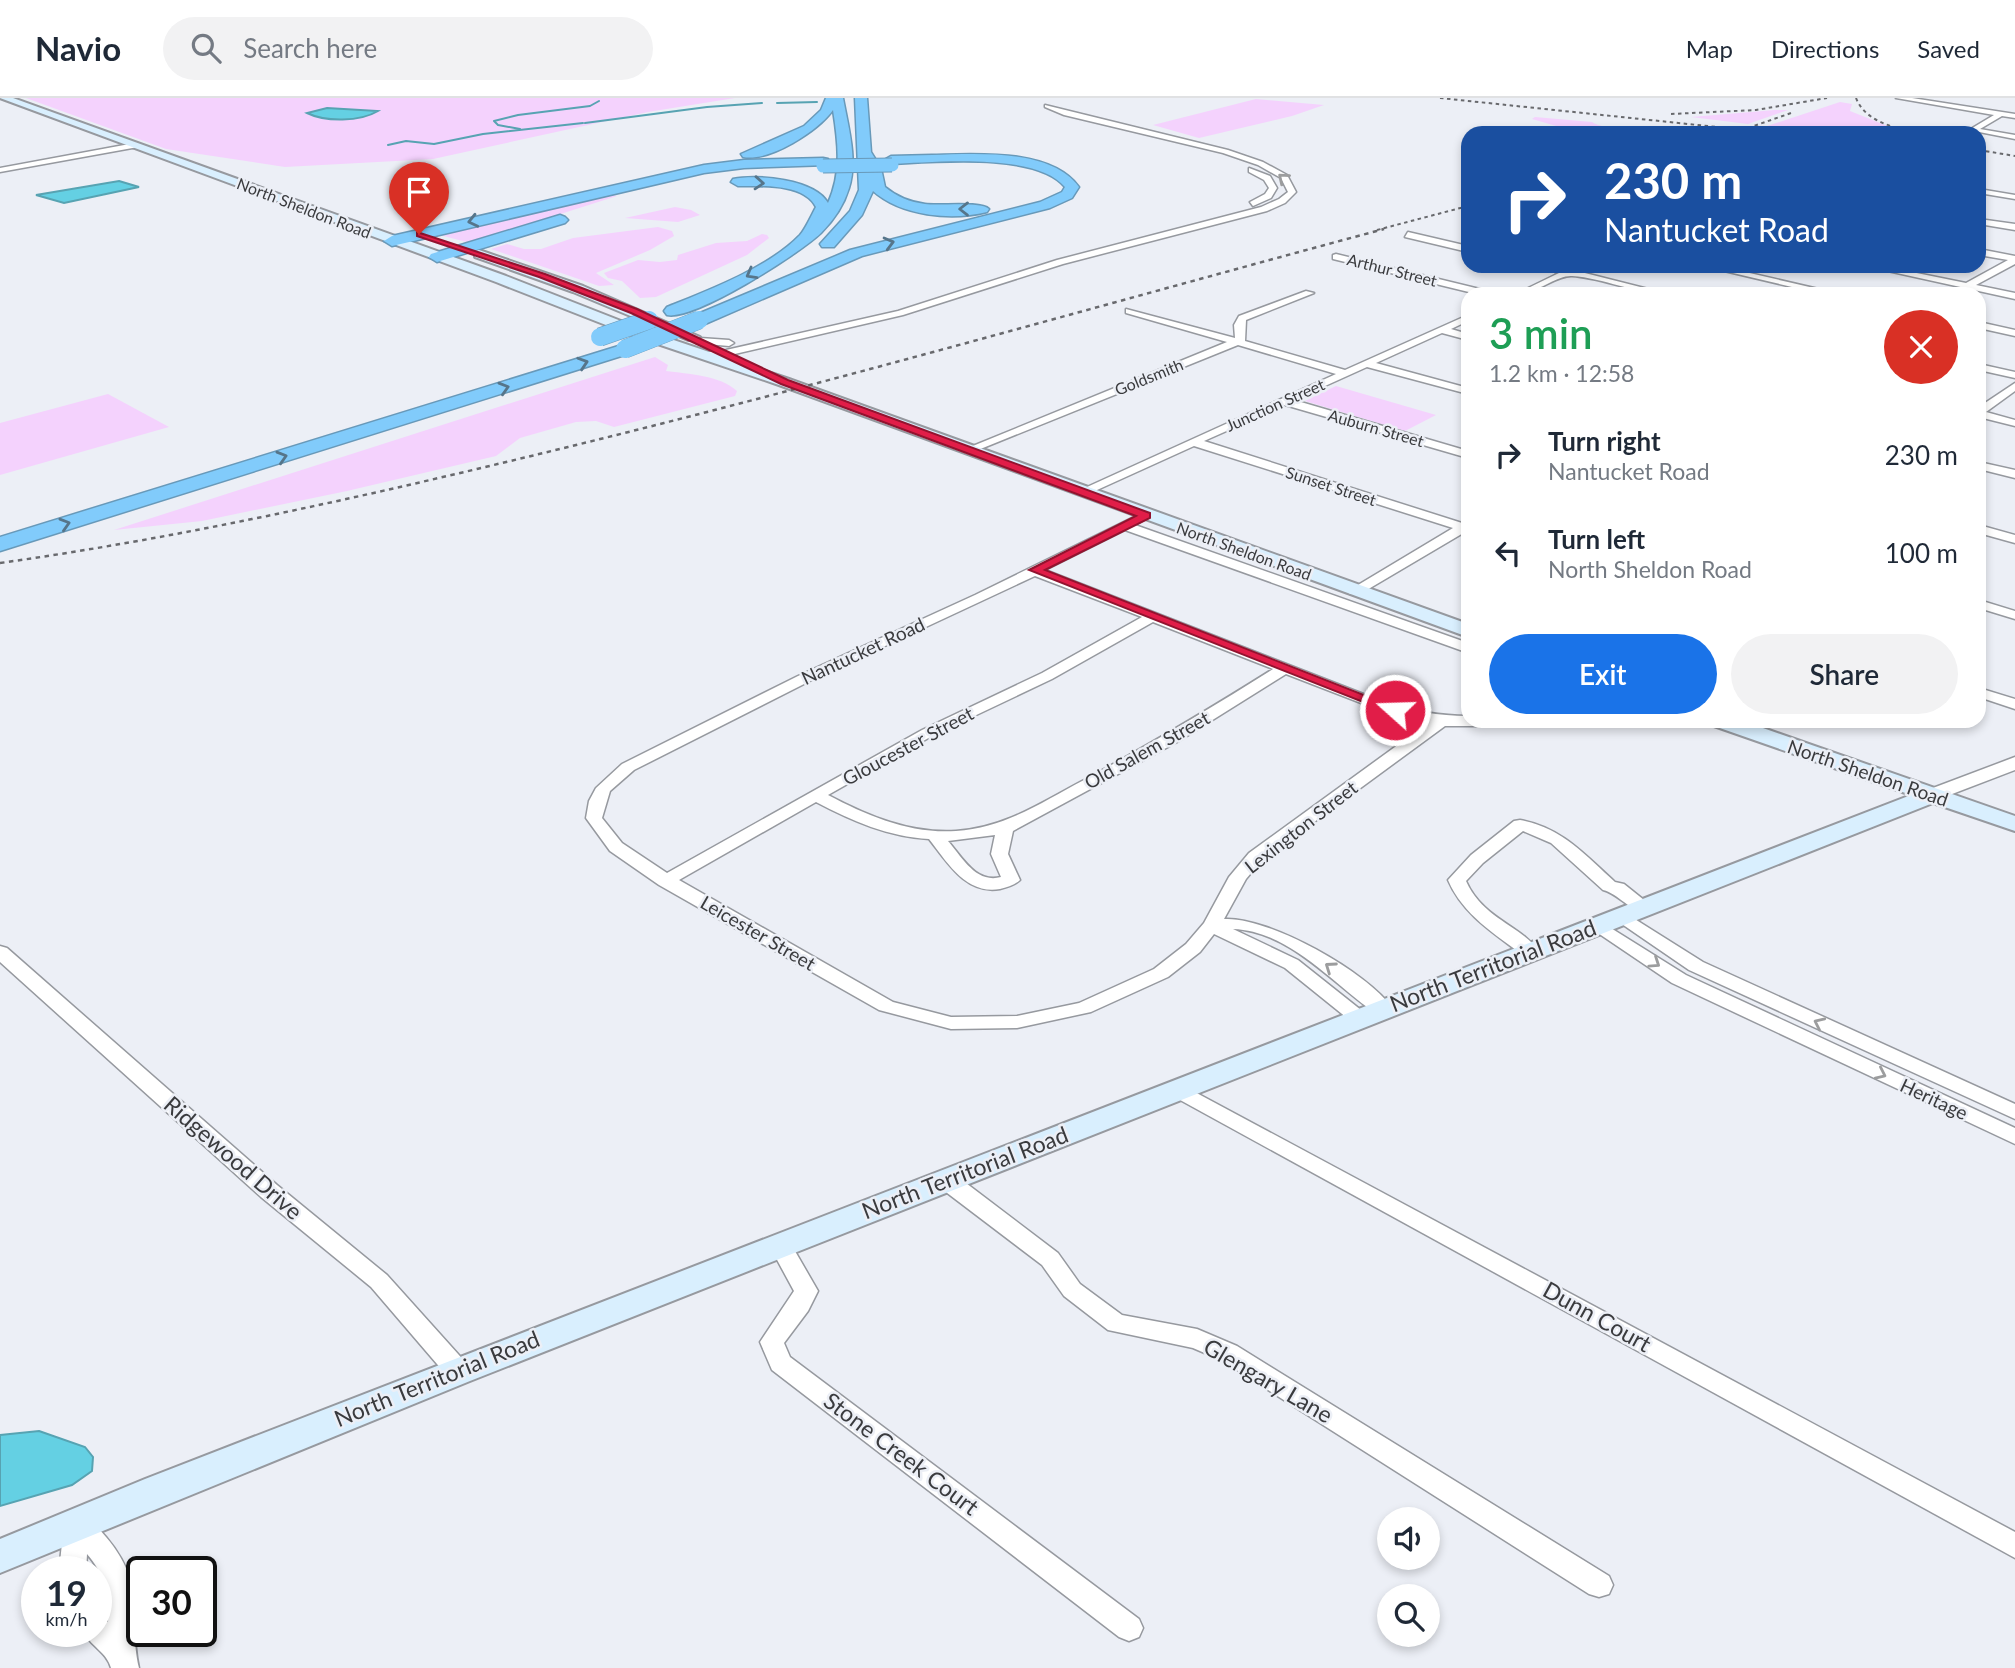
<!DOCTYPE html>
<html lang="en">
<head>
<meta charset="utf-8">
<style>
  body { margin:0; font-family:Lato,sans-serif; background:#f2f2f3; color:#1f2937; height:100vh; display:flex; flex-direction:column; font-size:26px; white-space:nowrap }
  * { box-sizing:border-box; margin:0 }
  p { font-size:23px; color:#747a83 }
  .icon { flex:none; width:38px; height:38px; fill:none; stroke:currentColor; stroke-width:2; stroke-linecap:round; stroke-linejoin:round }
  .map { position:relative; flex:1; overflow:hidden }
  .sheet { position:absolute; left:1461px; top:189px; width:525px; height:441px; display:flex; flex-direction:column; background:#fff; border-radius:21px; box-shadow:0 4px 10px #0003 }
  .sheet>* { flex:none }
  .top-card { position:absolute; left:1461px; top:28px; width:525px; height:147px; border-radius:21px; box-shadow:0 4px 10px #0003; background:#1a4fa0; color:#fff; overflow:hidden }
  .controls { position:absolute; left:1377px; top:1409px; display:grid; gap:14px }
  .controls a { display:grid; place-items:center; width:63px; height:63px; border-radius:50%; background:#fff; box-shadow:0 4px 10px #0003; font-size:35px }
  .speed { position:absolute; left:21px; top:1458px; display:flex; gap:14px; font-size:35px; font-weight:700; text-align:center }
  .speed>* { display:grid; place-content:center; width:91px; height:91px; border-radius:50%; background:#fff; box-shadow:0 4px 10px #0003; line-height:1 }
  .speed small { font-size:18px; font-weight:400 }
  .speed .limit { border:4px solid #111; border-radius:10px; background:#fff; color:#111 }
  .pin { position:absolute; display:grid; place-items:center; width:60px; height:60px; color:#fff; margin:-72px -30px; border-radius:50% 50% 50% 0; rotate:-45deg; box-shadow:0 0 7px #0007 }
  .pin .icon { rotate:45deg }
  .me { position:absolute; width:77px; margin:-38px; rotate:290deg; stroke-linejoin:round; filter:drop-shadow(0 0 5px #0008) }
  .turn { display:flex; align-items:center; gap:24px; height:147px; padding:0 28px; font-size:32px }
  .turn .icon { width:91px; height:91px; stroke-width:2.5 }
  .turn b { display:block; font-size:49px; line-height:60px }
  .round { display:grid; place-items:center; flex:none; width:74px; height:74px; border-radius:37px; background:#f2f2f3 }
  .overview { display:flex; align-items:center; justify-content:space-between; height:119px; padding:0 28px }
  h1 { font-size:42px; font-weight:600; line-height:52px; color:#1e9e55 }
  .primary-button { display:flex; gap:14px; margin-top:auto; padding:14px 28px }
  .primary-button a { flex:1; height:80px; border-radius:42px; background:#1a73e8; color:#fff; font-size:28px; font-weight:600; line-height:80px; text-align:center }
  .primary-button a+a { background:#f2f2f3; color:#1f2937 }
  ul { padding:0; list-style:none }
  li { display:flex; align-items:center; gap:21px; height:98px; padding:0 28px }
  li div { flex:1 }
  li b { display:block; font-size:26px }
  li em { font-style:normal }
  header { display:flex; align-items:center; gap:42px; box-sizing:border-box; height:98px; padding:0 35px; background:#fff; border-bottom:2px solid #e0e1e3 }
  header strong { font-size:33px }
  nav { display:flex; gap:38px; margin-inline-start:auto; font-size:24px }
  .search { width:490px; height:63px; background:#f2f2f3; display:flex; align-items:center; gap:18px; box-sizing:border-box; padding:0 24px; border-radius:38px; color:#747a83; font-size:26px }
  .map>svg:first-child { display:block }
  .green { fill:#f4d2fd }
  .water { fill:#64d0e3; stroke:#57a3b2; stroke-width:2 }
  .lines { fill:none; stroke-linecap:round; stroke-linejoin:round }
  .stream { stroke:#57a3b2; stroke-width:2 }
  .minor-casing { stroke:#96999f; stroke-width:3 }
  .tertiary-casing { stroke:#96999f; stroke-width:3 }
  .secondary-casing { stroke:#96999f; stroke-width:4 }
  .motorway-casing { stroke:#6899b9; stroke-width:3 }
  .minor { fill:#fff; fill-rule:evenodd }
  .tertiary { fill:#fff; fill-rule:evenodd }
  .secondary { fill:#d9effe; fill-rule:evenodd }
  .motorway { fill:#81cbfb; fill-rule:evenodd }
  .rail-far1 { stroke:#68696d; stroke-width:2; stroke-dasharray:3.5 3.5; stroke-linecap:butt }
  .rail { stroke:#68696d; stroke-width:2.5; stroke-dasharray:4.5 4.5; stroke-linecap:butt }
  .motorway-bridge-far1-casing { stroke:#6899b9; stroke-width:15; stroke-linecap:butt }
  .motorway-bridge-casing { stroke:#6899b9; stroke-width:19; stroke-linecap:butt }
  .motorway-bridge-far1 { stroke:#81cbfb; stroke-width:13 }
  .motorway-bridge { stroke:#81cbfb; stroke-width:18 }
  .oneway { stroke:#9c9d9e }
  .oneway2 { stroke:#56758a }
  .route { fill:#e11d48; stroke:#92132f; stroke-width:2 }
  .labels { text-anchor:middle; stroke-width:5; stroke-linejoin:round; paint-order:stroke }
  .far-street-label { font-size:16px; fill:#3a3b3e; stroke:#eceff6 }
  .street-label { font-size:19px; fill:#3a3b3e; stroke:#eceff6 }
  .near-street-label { font-size:23px; fill:#3a3b3e; stroke:#eceff6 }
</style>
</head>
<body>
<header>
<strong>Navio</strong>
<div class="search"><svg class="icon" aria-label="search" viewBox="0 0 24 24"><circle cx="10" cy="10" r="6"/><path d="M15 15l6 6"/></svg>Search here</div>
<nav><a>Map</a><a>Directions</a><a>Saved</a></nav>
</header>
<div class="map">
<svg width="2015" height="1570" viewBox="0 0 2015 1570">
  <rect width="100%" height="100%" fill="#eceff6"/>
  <g class="green">
    <polygon points="26,0 735,0 648,14 433,61 285,69 166,51"/>
    <polygon points="1256,1 1324,7 1292,18 1199,40 1153,27"/>
    <polygon points="1840,4 1852,6 1850,13 1905,35 1798,35 1758,31"/>
    <polygon points="1775,12 1788,12 1748,26 1691,19"/>
    <path d="M1535 19 1592 24C1602 32 1657 34 1674 35H1581L1583 32H1570L1532 21Z"/>
    <polygon points="612,97 617,98 470,145 440,137"/>
    <polygon points="675,109 691,112 700,117 678,124 625,120"/>
    <polygon points="658,129 672,133 674,138 650,152 596,175 614,187 599,188 491,151 507,146 524,151 541,151 573,140"/>
    <polygon points="762,136 767,137 769,140 747,157 656,199 640,200 622,183 608,180 604,175 638,162 660,164 677,162 678,157 716,145 747,143"/>
    <path d="M655 259 668 267 666 273C688 276 720 277 737 293L735 298 614 329 596 323 576 324 520 340 496 358 347 393 202 423 114 432Z"/>
    <polygon points="1336,288 1436,317 1405,333 1305,303"/>
    <polygon points="108,296 169,329 0,377 0,325"/>
  </g>
  <g class="water">
    <path d="M327 10 378 13C360 24 325 24 307 15Z"/>
    <polygon points="119,83 139,89 64,105 36,97"/>
    <polygon points="39,1333 85,1349 93,1359 92,1373 72,1387 0,1408 0,1337"/>
  </g>
  <g class="lines">
    <g class="stream">
      <polyline points="777,5 817,4"/>
      <polyline points="585,25 707,9 762,5"/>
      <polyline points="520,31 498,27 494,23 518,17 590,8 599,3"/>
      <polyline points="388,47 406,43 434,46 483,36 583,25"/>
    </g>
    <g class="minor-casing">
      <g id="minor">
        <polygon points="1896,0 1912,0 2015,16 2015,20 2002,18 1980,31 2015,37 2015,41 1969,32 1994,17"/>
        <polygon points="1045,7 1228,52 1263,64 1287,77 1296,94 1285,105 1267,113 1063,166 903,217 726,258 700,259 700,255 726,252 898,213 1057,162 1261,109 1279,101 1288,94 1281,80 1258,67 1223,55 1064,17 1045,9"/>
        <polygon points="135,45 138,49 0,74 0,70"/>
        <polygon points="1249,70 1270,78 1277,90 1271,100 1253,108 1250,104 1265,96 1269,90 1264,82 1249,74"/>
        <polygon points="1979,91 2015,97 2015,101 1979,95"/>
        <polygon points="1979,121 2015,126 2015,132 1979,126"/>
        <polygon points="1408,134 1468,148 1468,154 1405,139"/>
        <polygon points="1979,151 2015,158 2015,166 1976,187 2015,195 2015,201 1865,168 1882,168 1966,185 2008,162 1979,157"/>
        <polygon points="1336,156 1492,194 1494,196 1477,196 1333,161 1333,157"/>
        <path d="M1536 168 1569 171 1668 196C1635 196 1604 180 1572 178 1556 177 1537 196 1516 196L1559 175Z"/>
        <polygon points="1703,168 1719,168 1840,196 1822,196"/>
        <polygon points="1306,193 1314,195 1246,222 1245,243 1345,272 1468,217 1468,223 1451,231 1468,236 1468,242 1442,235 1376,265 1468,290 1468,296 1367,269 1294,302 1468,353 1468,360 1285,307 1204,343 1462,425 1468,423 1468,435 1465,434 1360,496 1350,496 1348,493 1453,430 1194,348 1086,397 1076,394 1336,276 1238,247 973,354 963,352 1227,244 1126,215 1126,211 1235,240 1234,227 1239,218"/>
        <polygon points="1979,224 2015,232 2015,238 1979,230"/>
        <polygon points="700,240 729,242 734,245 729,248 696,245 695,243"/>
        <polygon points="1979,266 2015,274 2015,280 1979,272"/>
        <polygon points="2015,285 2015,293 1986,314 2015,322 2015,328 1979,319 1979,309"/>
        <polygon points="1979,364 2015,372 2015,380 1979,371"/>
        <path d="M1146 413 1152 417 1135 427 1468 545V554L1463 553 1125 432 1045 472 1384 604C1413 613 1438 618 1468 618V623H1489L1481 628H1445L1261 763 1246 781 1224 821C1268 818 1369 875 1393 911L1390 915C1384 917 1380 917 1374 914 1331 884 1289 833 1233 831L1298 862 1366 916 1369 920 1366 924H1352L1285 870 1214 836 1200 854 1168 879 1091 914 1017 930 951 931 879 912 659 787 610 753 586 720 589 703 596 690 622 666 798 578 975 497ZM1035 478 1142 519 1042 575 922 632 667 775 622 745 602 720 610 693 634 672 808 584ZM1153 524 1273 571C1211 610 1149 647 1084 682 1042 704 1005 730 956 733 910 736 868 718 828 697L932 638 1052 581ZM1286 576 1374 610 1428 625 1249 755 1229 779 1204 825 1186 846 1154 871 1079 905 1017 918 951 919 893 904 679 782 816 704C852 723 889 739 929 741 947 764 966 797 1000 791 1007 789 1015 787 1020 782L1008 756 1013 733 1179 643ZM995 737 991 756 1001 779C976 786 962 759 948 743Z"/>
        <polygon points="1979,427 2015,437 2015,445 1979,435"/>
        <polygon points="1979,502 2015,513 2015,521 1979,510"/>
        <polygon points="1979,590 2015,601 2015,611 1979,599"/>
        <path d="M1520 722C1561 729 1585 757 1615 784L1624 786 1654 810 1651 814C1633 818 1620 796 1603 792L1551 745 1523 733 1483 765 1466 783C1483 821 1519 826 1540 854L1531 860 1524 858C1495 836 1463 817 1448 782L1471 757 1514 723Z"/>
        <polygon points="1622,813 1703,864 2015,1006 2015,1021 1689,872 1616,822 1613,818"/>
        <polygon points="1598,822 1686,877 2015,1030 2015,1046 1672,885 1592,831 1589,827 1592,823"/>
        <polygon points="0,848 7,850 277,1087 387,1177 467,1266 470,1273 467,1280 458,1283 449,1280 371,1189 261,1099 0,864"/>
        <polygon points="1178,985 2015,1434 2015,1460 1171,997 1168,992 1171,987"/>
        <polygon points="946,1074 954,1076 1058,1155 1080,1186 1122,1217 1197,1231 1237,1248 1609,1478 1613,1487 1609,1496 1599,1499 1589,1496 1221,1262 1193,1250 1108,1232 1064,1198 1042,1167 938,1088 935,1082 938,1076"/>
        <polygon points="780,1138 788,1141 818,1193 808,1213 784,1245 790,1259 1139,1521 1143,1530 1139,1539 1129,1543 1119,1539 772,1272 760,1244 794,1193 769,1147 772,1141"/>
        <path d="M77 1414C90 1419 97 1429 106 1439 148 1489 127 1516 139 1570H111C107 1554 90 1548 83 1533H96V1518L108 1524C109 1496 105 1477 87 1456L86 1474H59L64 1426 68 1418Z"/>
      </g>
    </g>
    <g class="tertiary-casing">
      <polygon id="tertiary" points="2015,659 2015,672 1939,701 1932,703 1922,697 1925,693"/>
    </g>
    <g class="secondary-casing">
      <g id="secondary">
        <polygon points="0,0 13,0 506,178 644,232 789,281 1468,526 1468,539 779,287 634,238 496,184"/>
        <polygon points="479,152 583,188 700,239 698,242 688,242 573,194 475,159 475,153"/>
        <polygon points="1711,623 1743,623 2015,718 2015,733 1933,705 470,1283 0,1475 0,1441 145,1381 1911,697 1714,628"/>
      </g>
    </g>
    <g class="motorway-casing">
      <g id="motorway">
        <path d="M826 0H843C848 28 858 62 849 90 844 107 833 123 821 135 799 156 694 223 667 217L664 213 667 209C709 192 768 170 800 137 806 130 811 118 816 109 804 85 761 88 738 88L731 84 733 81C757 76 815 81 828 105 842 74 838 44 833 12 818 33 770 64 743 59L741 56 804 28 821 12Z"/>
        <path d="M855 0H867L871 54 881 70 885 89C897 99 910 104 925 106 940 108 981 103 989 111L987 114C951 123 901 118 873 93L862 117 834 149H822L820 146 850 113 859 92Z"/>
        <path d="M932 57C976 56 1051 50 1079 89L1072 100 1050 110 862 158 705 226H693L690 222 693 218 850 152 1040 104 1062 94 1065 89C1036 54 934 64 891 66L884 62 891 58Z"/>
        <polygon points="823,60 828,61 828,67 744,70 704,75 392,148 384,143 392,138 704,67 744,62"/>
        <polygon points="560,117 565,119 568,122 565,125 437,164 429,159 431,156"/>
        <polygon points="625,246 634,251 631,255 0,453 0,439"/>
      </g>
    </g>
    <use href="#minor" class="minor"/>
    <use href="#tertiary" class="tertiary"/>
    <use href="#secondary" class="secondary"/>
    <use href="#motorway" class="motorway"/>
    <g class="rail-far1">
      <polyline points="1440,0 1774,35"/>
      <path d="M1856 0C1865 23 1891 28 1912 35"/>
      <polyline points="1671,16 1756,12 1827,0"/>
      <polyline points="1748,30 1794,14"/>
      <polyline points="1979,52 2015,58"/>
      <polyline points="1377,132 1468,108"/>
    </g>
    <path class="rail" d="M0 465C192 438 380 395 568 349 841 282 1112 204 1384 131"/>
    <g class="motorway-bridge-far1-casing">
      <polyline id="motorway-bridge-far1" points="823,68 892,67"/>
    </g>
    <g class="motorway-bridge-casing">
      <g id="motorway-bridge">
        <polyline points="600,239 649,222"/>
        <polyline points="625,251 699,222"/>
      </g>
    </g>
    <use href="#motorway-bridge-far1" class="motorway-bridge-far1"/>
    <use href="#motorway-bridge" class="motorway-bridge"/>
  </g>
  <defs><path id="oneway-chevron" d="M-2-3.5L2.5 0L-2 3.5" fill="none" stroke-width="1.6" stroke-linecap="round" stroke-linejoin="round" transform="scale(1.75)"/></defs>
  <g class="oneway">
    <use href="#oneway-chevron" transform="translate(1283 80) rotate(-140)"/>
    <use href="#oneway-chevron" transform="translate(1655 865) rotate(34)"/>
    <use href="#oneway-chevron" transform="translate(1330 869) rotate(-145)"/>
    <use href="#oneway-chevron" transform="translate(1819 925) rotate(-155)"/>
    <use href="#oneway-chevron" transform="translate(1881 976) rotate(25)"/>
  </g>
  <g class="oneway2">
    <use href="#oneway-chevron" transform="translate(759 85) rotate(4)"/>
    <use href="#oneway-chevron" transform="translate(964 111) rotate(-180)"/>
    <use href="#oneway-chevron" transform="translate(473 123) rotate(167)"/>
    <use href="#oneway-chevron" transform="translate(889 145) rotate(-15)"/>
    <use href="#oneway-chevron" transform="translate(751 176) rotate(151)"/>
    <use href="#oneway-chevron" transform="translate(583 265) rotate(-18)"/>
    <use href="#oneway-chevron" transform="translate(504 290) rotate(-17)"/>
    <use href="#oneway-chevron" transform="translate(282 359) rotate(-17)"/>
    <use href="#oneway-chevron" transform="translate(65 426) rotate(-17)"/>
  </g>
  <polygon class="route" points="417,134 545,176 637,211 788,282 1150,415 1150,420 1045,472 1402,612 1400,615 1391,615 1029,472 1136,418 781,286 631,215 539,179 417,138"/>
  <g class="labels">
    <g class="far-street-label">
      <text transform="translate(304 110) rotate(21)" y="6">North Sheldon Road</text>
      <text transform="translate(1392 172) rotate(14)" y="6">Arthur Street</text>
      <text transform="translate(1149 279) rotate(-22)" y="6">Goldsmith</text>
      <text transform="translate(1275 307) rotate(-24)" y="6">Junction Street</text>
      <text transform="translate(1376 330) rotate(16)" y="6">Auburn Street</text>
      <text transform="translate(1331 388) rotate(18)" y="6">Sunset Street</text>
      <text transform="translate(1244 453) rotate(20)" y="6">North Sheldon Road</text>
    </g>
    <g class="street-label">
      <text transform="translate(863 553) rotate(-25)" y="7">Nantucket Road</text>
      <text transform="translate(908 648) rotate(-28)" y="7">Gloucester Street</text>
      <text transform="translate(1147 652) rotate(-29)" y="7">Old Salem Street</text>
      <text transform="translate(1868 675) rotate(19)" y="7">North Sheldon Road</text>
      <text transform="translate(1301 729) rotate(-38)" y="7">Lexington Street</text>
      <text transform="translate(758 835) rotate(30)" y="7">Leicester Street</text>
      <text transform="translate(1934 1001) rotate(25)" y="7">Heritage</text>
    </g>
    <g class="near-street-label">
      <text transform="translate(1493 868) rotate(-21)" y="8">North Territorial Road</text>
      <text transform="translate(233 1060) rotate(41)" y="8">Ridgewood Drive</text>
      <text transform="translate(965 1075) rotate(-21)" y="8">North Territorial Road</text>
      <text transform="translate(1597 1219) rotate(29)" y="8">Dunn Court</text>
      <text transform="translate(437 1281) rotate(-22)" y="8">North Territorial Road</text>
      <text transform="translate(1268 1283) rotate(30)" y="8">Glengary Lane</text>
      <text transform="translate(901 1356) rotate(37)" y="8">Stone Creek Court</text>
    </g>
  </g>
</svg>
<div class="controls">
<a><svg class="icon" aria-label="sound" viewBox="0 0 24 24"><path d="M4 9h4l5-4v14l-5-4H4zM17 9q2 3 0 6"/></svg></a>
<a><svg class="icon" aria-label="search" viewBox="0 0 24 24"><circle cx="10" cy="10" r="6"/><path d="M15 15l6 6"/></svg></a>
</div>
<div class="speed"><div>19<small>km/h</small></div><div class="limit">30</div></div>
<div class="pin" style="left:419px;top:136px;background:#d93025"><svg class="icon" aria-label="arrive" viewBox="0 0 24 24"><path d="M6 21V4h12l-3 4 3 4H6"/></svg></div>
<svg class="me" style="left:1395px;top:612px" viewBox="-20 -20 40 40"><circle r="17" fill="#e11d48" stroke="#fff" stroke-width="3"/><path d="M0-11L8 9 0 5-8 9z" fill="#fff"/></svg>
<div class="top-card">
<div class="turn"><svg class="icon" aria-label="right" viewBox="0 0 24 24"><path d="M7 20v-9h11M14 6l5 5-5 5"/></svg><div><b>230 m</b>Nantucket Road</div></div>
</div>
<section class="sheet">
<div class="overview"><div><h1>3 min</h1><p>1.2 km · 12:58</p></div><a class="round" style="background:#d93025;color:#fff"><svg class="icon" aria-label="close" viewBox="0 0 24 24"><path d="M6 6l12 12M18 6L6 18"/></svg></a></div>
<ul>
<li><svg class="icon" aria-label="right" viewBox="0 0 24 24"><path d="M7 20v-9h11M14 6l5 5-5 5"/></svg><div><b>Turn right</b><p>Nantucket Road</p></div><em>230 m</em></li>
<li><svg class="icon" aria-label="left" viewBox="0 0 24 24"><path d="M17 20v-9H6M10 6l-5 5 5 5"/></svg><div><b>Turn left</b><p>North Sheldon Road</p></div><em>100 m</em></li>
</ul>
<div class="primary-button"><a>Exit</a><a>Share</a></div>
</section>
</div>
</body>
</html>
